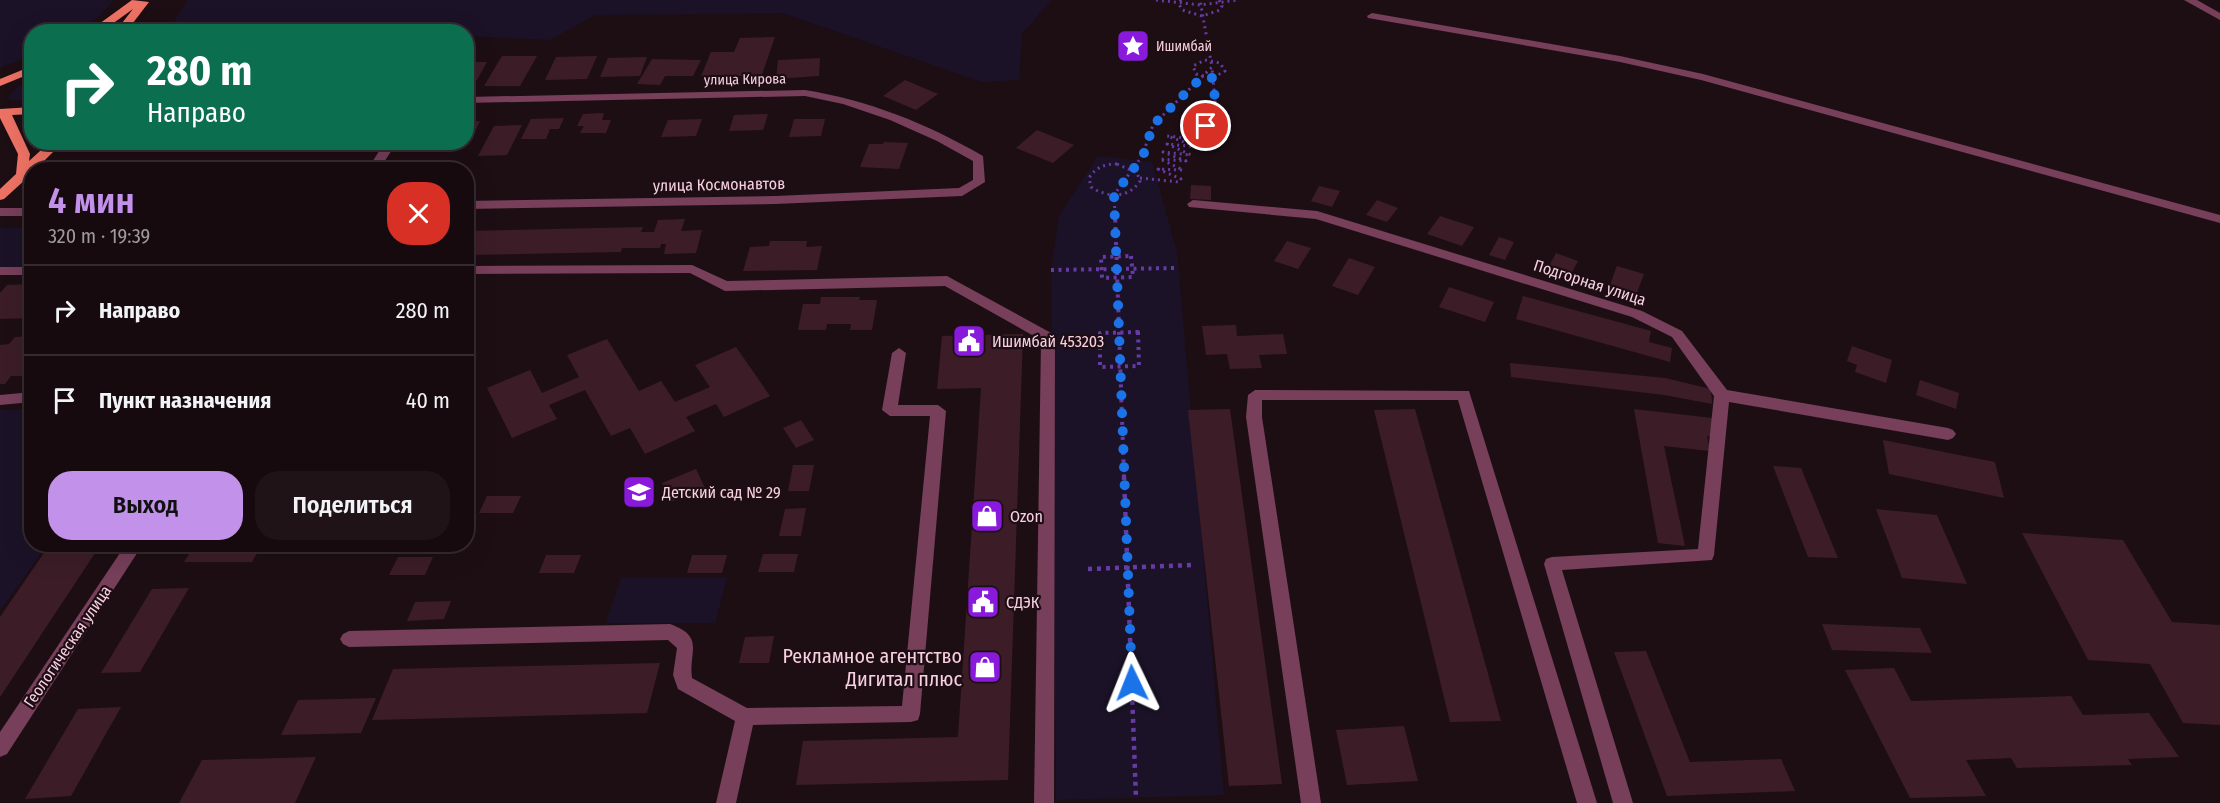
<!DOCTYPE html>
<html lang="ru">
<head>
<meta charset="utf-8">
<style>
  body { margin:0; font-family:"Fira Sans Condensed",sans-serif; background:#1f1318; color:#f1f3f6; height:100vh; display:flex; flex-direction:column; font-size:22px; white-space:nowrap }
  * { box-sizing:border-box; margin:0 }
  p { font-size:20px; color:#9e9a9e }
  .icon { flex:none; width:33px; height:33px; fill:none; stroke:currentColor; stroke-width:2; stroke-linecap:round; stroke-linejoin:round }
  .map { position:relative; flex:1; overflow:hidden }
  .drawer { position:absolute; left:24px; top:162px; width:450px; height:390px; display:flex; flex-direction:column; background:#160a0f; border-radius:24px; box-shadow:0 6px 24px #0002,0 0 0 2px #352b2f }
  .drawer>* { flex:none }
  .hud { position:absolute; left:24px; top:24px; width:450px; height:126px; border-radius:24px; box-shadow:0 6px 24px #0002,0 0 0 2px #352b2f; background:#0b6e4f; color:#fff; overflow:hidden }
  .pin { position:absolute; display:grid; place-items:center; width:51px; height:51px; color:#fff; margin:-26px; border:3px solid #fff; border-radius:50%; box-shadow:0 2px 6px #0007 }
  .me { position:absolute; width:66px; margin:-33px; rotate:358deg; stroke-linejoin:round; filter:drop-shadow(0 0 4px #0008) }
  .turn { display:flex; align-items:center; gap:21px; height:126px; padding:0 24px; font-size:27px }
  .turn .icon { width:78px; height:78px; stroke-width:2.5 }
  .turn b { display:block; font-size:42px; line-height:51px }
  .round { display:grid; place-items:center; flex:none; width:63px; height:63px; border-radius:24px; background:#1f1318 }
  .headline { display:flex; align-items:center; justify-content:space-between; height:102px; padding:0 24px }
  h1 { font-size:36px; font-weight:600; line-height:45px; color:#c291ea }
  .action { display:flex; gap:12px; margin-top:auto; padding:12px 24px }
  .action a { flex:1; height:69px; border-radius:24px; background:#c291ea; color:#111; font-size:24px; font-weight:600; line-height:69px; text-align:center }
  .action a+a { background:#1f1318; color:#f1f3f6 }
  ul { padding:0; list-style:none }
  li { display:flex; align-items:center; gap:18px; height:90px; padding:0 24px; border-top:2px solid #352b2f }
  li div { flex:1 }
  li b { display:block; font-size:22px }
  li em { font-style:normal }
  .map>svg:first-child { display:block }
  .green { fill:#1b1227 }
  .building { fill:#3c1d27 }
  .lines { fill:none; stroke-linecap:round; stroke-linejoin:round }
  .path-far2 { stroke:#663ba3; stroke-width:3; stroke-dasharray:2 4; stroke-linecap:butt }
  .path-far1 { stroke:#663ba3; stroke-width:4; stroke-dasharray:3 4.5; stroke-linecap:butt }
  .path { stroke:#663ba3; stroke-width:4.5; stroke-dasharray:4 5; stroke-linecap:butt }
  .minor { fill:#773f5a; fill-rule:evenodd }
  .major { fill:#ed7264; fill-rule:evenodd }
  .route { stroke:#1a73e8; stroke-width:10; stroke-dasharray:0 18 }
  .labels { text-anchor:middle; stroke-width:4.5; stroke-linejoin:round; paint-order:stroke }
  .far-poi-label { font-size:14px; fill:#f9d0e1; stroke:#1d0e14; text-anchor:start }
  .far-street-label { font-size:14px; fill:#f9d0e1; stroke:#1d0e14 }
  .street-label { font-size:16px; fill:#f9d0e1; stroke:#1d0e14 }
  .poi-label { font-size:16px; fill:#f9d0e1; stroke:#1d0e14; text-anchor:start }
  .near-poi-label { font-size:20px; fill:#f9d0e1; stroke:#1d0e14; text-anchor:end }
</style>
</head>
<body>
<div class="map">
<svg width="2220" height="803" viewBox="0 0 2220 803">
  <rect width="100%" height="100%" fill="#1d0e14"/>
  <g class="green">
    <path d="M0 0H113C85 36 74 32 32 32L31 55 0 68Z"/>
    <polygon points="188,0 1051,0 1022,34 1019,80 982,82 783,13 595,15 550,40 467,36 466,32 168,31"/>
    <polygon points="31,81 31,101 10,100 8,96 18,87"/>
    <polygon points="1098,156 1152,162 1177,252 1224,795 1056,800 1051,270 1059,216"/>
    <polygon points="0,228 31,228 31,266 0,271"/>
    <polygon points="31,409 32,544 47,545 0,611 0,410"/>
    <polygon points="621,578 727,578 715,623 606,623"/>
  </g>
  <g class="building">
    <polygon points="775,37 759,83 742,83 744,76 701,76 711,52 734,52 740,38"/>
    <polygon points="502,56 537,56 520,86 484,86"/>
    <polygon points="597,56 587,79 545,80 556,57"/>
    <polygon points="647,57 640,76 600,77 608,58"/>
    <polygon points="820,58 819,76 776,79 778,60"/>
    <polygon points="652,59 701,60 693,76 665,76 660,85 637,84"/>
    <polygon points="466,62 487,62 477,80 466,80"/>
    <polygon points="905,80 938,94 916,110 883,96"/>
    <polygon points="604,113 602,120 611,120 606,133 580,133 584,126 577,126 583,114"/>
    <polygon points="768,114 763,130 729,131 734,115"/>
    <polygon points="564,118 559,129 550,129 546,139 521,139 531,119"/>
    <polygon points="702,119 696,136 661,137 668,120"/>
    <polygon points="794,119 825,119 821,136 789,137"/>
    <polygon points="480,121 470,142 466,142 466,122"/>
    <polygon points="522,125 507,155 478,156 494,126"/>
    <polygon points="1037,130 1074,145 1053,163 1016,148"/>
    <polygon points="884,142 908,143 899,169 860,167 869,144 883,144"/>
    <polygon points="1191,185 1211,186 1211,200 1190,199"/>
    <polygon points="1319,186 1340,191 1332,207 1311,201"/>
    <polygon points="1377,200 1398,208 1387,222 1366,215"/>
    <polygon points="1440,216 1474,227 1462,246 1427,234"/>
    <polygon points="685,219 681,231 702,230 696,253 664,254 666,244 661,244 660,248 622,248 621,252 466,255 466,231 643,227 641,232 654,232 658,220"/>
    <polygon points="1499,237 1514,242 1505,260 1489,255"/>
    <polygon points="770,241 807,241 806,247 822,246 817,270 743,271 750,247 769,246"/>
    <polygon points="1287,241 1311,248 1298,269 1274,261"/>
    <polygon points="1556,253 1578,261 1569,278 1547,270"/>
    <polygon points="1349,258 1375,267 1358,295 1332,286"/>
    <polygon points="1617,266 1644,274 1635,298 1608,290"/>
    <polygon points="32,284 32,318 0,319 0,293 7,285"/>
    <polygon points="1449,287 1494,302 1485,322 1439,307"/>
    <polygon points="1523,296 1651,331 1649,342 1672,348 1670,362 1516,319"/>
    <polygon points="821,297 860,297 859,300 877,300 872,330 850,330 851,324 827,324 826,330 798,330 803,304 820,304"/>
    <polygon points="1236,325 1237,336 1283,334 1287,354 1259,355 1262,368 1230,369 1227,354 1206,355 1202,326"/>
    <polygon points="1023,334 1008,780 796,785 803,741 958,737 981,388 937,389 942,336"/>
    <polygon points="32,336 32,376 11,376 5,384 0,384 0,345 9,344 15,337"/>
    <polygon points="607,339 639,391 661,381 675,402 710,387 695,365 736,347 770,396 724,417 716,404 686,417 695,431 645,454 630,428 611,436 585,390 549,405 557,419 512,438 487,388 530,370 542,393 579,377 567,355"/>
    <polygon points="1852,346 1892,360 1886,383 1855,372 1857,365 1847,361"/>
    <polygon points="1510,363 1665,378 1711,389 1712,404 1664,395 1511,377"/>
    <polygon points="1920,380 1959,393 1956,409 1916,395"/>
    <polygon points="1230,409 1282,784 1229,786 1188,410"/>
    <polygon points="1415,409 1501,721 1450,722 1374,410"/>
    <polygon points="1634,409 1712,418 1716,437 1707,436 1710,451 1664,446 1685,546 1658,543"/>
    <polygon points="801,420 814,440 796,448 783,428"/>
    <polygon points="1883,440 1995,462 2004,498 1889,474"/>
    <polygon points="793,465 814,465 809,491 788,491"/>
    <polygon points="1773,466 1801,468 1838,558 1808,557"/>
    <polygon points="696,469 705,488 671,502 662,483"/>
    <polygon points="487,496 521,496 513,513 479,513"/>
    <polygon points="806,508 801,536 779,536 785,509"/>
    <polygon points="1876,509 1937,515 1967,584 1902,578"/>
    <polygon points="2022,533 2123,540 2172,622 2220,625 2220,725 2183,723 2150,664 2088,660"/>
    <polygon points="50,544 101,544 0,697 0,617"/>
    <polygon points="196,544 262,544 252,562 184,562"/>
    <polygon points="763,554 798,554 794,572 758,572"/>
    <polygon points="546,555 581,555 574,573 539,573"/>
    <polygon points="692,555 727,555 722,573 687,573"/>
    <polygon points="398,557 433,557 425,575 389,575"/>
    <polygon points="189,588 140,672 101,673 152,589"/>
    <polygon points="451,601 444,619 407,621 415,602"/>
    <polygon points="1822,624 1920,628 1932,653 1832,650"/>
    <polygon points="774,636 769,663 739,663 745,637"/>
    <polygon points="1646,651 1690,762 1781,759 1795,791 1667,796 1614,652"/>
    <polygon points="660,663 647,713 372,720 393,669"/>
    <polygon points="1894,668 1911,701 2071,696 2083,715 2149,713 2179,757 2128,759 2132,765 2017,768 2011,758 1966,760 1986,796 1910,798 1845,670"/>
    <polygon points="376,698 361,733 281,735 298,700"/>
    <polygon points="121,707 71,796 25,799 78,709"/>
    <polygon points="1404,726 1418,781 1347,785 1336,730"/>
    <polygon points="316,757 295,803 179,803 202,760"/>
  </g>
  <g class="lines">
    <g class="path-far2">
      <polyline points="1156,0 1200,5 1238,0"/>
      <polyline points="1181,0 1179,4 1182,10 1202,16 1220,10 1222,6 1219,0"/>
      <polygon points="1205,60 1220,63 1225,71 1212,78 1196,74 1193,66"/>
      <path d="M1117 164 1137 173 1140 181C1128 199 1108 198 1091 187L1089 178C1096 167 1105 164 1117 164Z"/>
      <polyline points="1140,178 1179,182 1181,179 1158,169 1183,170 1160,159 1186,161 1163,152 1191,155 1167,144 1198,147 1167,136 1196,139 1216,112 1212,68"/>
      <polyline points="1115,214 1114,195 1142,156 1153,125 1212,67 1200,0"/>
    </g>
    <g class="path-far1">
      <polyline points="1115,212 1124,477"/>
      <polygon points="1131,256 1133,277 1102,278 1101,257"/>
      <polyline points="1051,270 1178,268"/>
      <polygon points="1138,332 1139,366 1100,367 1100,333"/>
    </g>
    <g class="path">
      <polyline points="1124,476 1136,799"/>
      <polyline points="1088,569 1192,565"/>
    </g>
    <g class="minor">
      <polygon points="2184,0 2197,0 2220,13 2220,20"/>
      <polygon points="1372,13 1620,56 1703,74 2220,215 2220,223 1701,80 1620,62 1368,18 1367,16"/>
      <path d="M805 90C868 100 928 124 983 156L985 182 962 196 775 204 466 209V201L775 196 959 188 973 180V161L937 141 890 120 843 104 805 96 466 103V97Z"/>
      <polygon points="385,142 397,142 379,170 367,170"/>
      <polygon points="1193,200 1317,211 1642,311 1682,331 1727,390 1948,428 1953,430 1956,434 1953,438 1948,440 1729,402 1714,555 1712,560 1562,570 1633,803 1613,803 1544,564 1546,559 1552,557 1698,549 1714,396 1672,337 1632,317 1316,219 1189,207 1187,204"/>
      <rect x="0" y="208" width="32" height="8"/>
      <polygon points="692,265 727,281 947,276 1053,334 1055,338 1054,803 1034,803 1041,340 945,286 725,291 690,273 466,274 466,266"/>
      <rect x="0" y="267" width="32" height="8"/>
      <path d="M899 348 906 353 898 405H938L946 411 920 714 918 720 911 722 753 725 736 803H716L735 721 678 689 673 675 677 648 668 640 349 647 343 644 340 639 343 634 349 631 670 624C706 637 688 652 692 678L747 708 902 706 930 416H890L882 410 892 353Z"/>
      <polygon points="1255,390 1469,391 1597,803 1577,803 1458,400 1262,400 1262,417 1321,803 1301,803 1246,417 1248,395"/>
      <polygon points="32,392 32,402 0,405 0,395"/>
      <polygon points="126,544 143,544 7,754 0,757 0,732"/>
    </g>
    <g class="major">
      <polygon points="132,0 149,2 126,32 115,32 133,9 101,32 88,32"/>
      <polygon points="32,66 32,73 0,86 0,79"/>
      <polygon points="32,107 32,114 12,115 30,154 29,161 50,142 63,142 35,170 32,170 26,179 4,199 0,200 0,189 16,174 18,154 0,118 0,109"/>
    </g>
  </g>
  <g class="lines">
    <polyline class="route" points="1132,683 1114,195 1143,156 1153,125 1202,77 1213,78 1216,112 1206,126"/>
  </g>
  <defs>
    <g id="sight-square" transform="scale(1.725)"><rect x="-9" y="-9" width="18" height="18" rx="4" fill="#891adc" stroke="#1d0e14"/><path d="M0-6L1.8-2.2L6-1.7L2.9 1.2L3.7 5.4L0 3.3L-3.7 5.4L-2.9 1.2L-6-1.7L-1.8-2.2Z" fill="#fff"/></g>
    <g id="civic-square" transform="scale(1.725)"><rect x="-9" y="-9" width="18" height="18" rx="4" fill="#891adc" stroke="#1d0e14"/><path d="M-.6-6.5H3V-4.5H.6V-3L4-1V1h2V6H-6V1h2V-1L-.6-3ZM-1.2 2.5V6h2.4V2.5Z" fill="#fff"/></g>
    <g id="school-square" transform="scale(1.725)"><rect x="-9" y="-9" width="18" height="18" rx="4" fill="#891adc" stroke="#1d0e14"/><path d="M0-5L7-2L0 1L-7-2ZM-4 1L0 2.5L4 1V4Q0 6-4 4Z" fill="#fff"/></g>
    <g id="shop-square" transform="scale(1.725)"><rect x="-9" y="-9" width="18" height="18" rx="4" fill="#891adc" stroke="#1d0e14"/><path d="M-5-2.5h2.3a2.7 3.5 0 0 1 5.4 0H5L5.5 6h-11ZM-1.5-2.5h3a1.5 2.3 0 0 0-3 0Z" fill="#fff"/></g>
  </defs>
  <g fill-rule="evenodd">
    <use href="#sight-square" x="1133" y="46"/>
    <use href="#civic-square" x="969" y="341"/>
    <use href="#school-square" x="639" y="492"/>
    <use href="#shop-square" x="987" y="516"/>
    <use href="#civic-square" x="983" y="602"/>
    <use href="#shop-square" x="985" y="667"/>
  </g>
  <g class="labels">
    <g class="far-poi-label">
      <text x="1156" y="51">Ишимбай</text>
    </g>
    <g class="far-street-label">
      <text transform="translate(745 79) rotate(-1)" y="5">улица Кирова</text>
    </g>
    <g class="street-label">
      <text transform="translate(719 184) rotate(-1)" y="6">улица Космонавтов</text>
      <text transform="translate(1590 282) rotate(18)" y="6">Подгорная улица</text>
      <text transform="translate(67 646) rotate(-56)" y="6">Геологическая улица</text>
    </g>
    <g class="poi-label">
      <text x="992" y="347">Ишимбай 453203</text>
      <text x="662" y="498">Детский сад № 29</text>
      <text x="1010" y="522">Ozon</text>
      <text x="1006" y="608">СДЭК</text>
    </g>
    <g class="near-poi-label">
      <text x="962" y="663">Рекламное агентство<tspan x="962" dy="23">Дигитал плюс</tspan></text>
    </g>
  </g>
</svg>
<div class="pin" style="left:1206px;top:126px;background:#d93025"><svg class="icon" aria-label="arrive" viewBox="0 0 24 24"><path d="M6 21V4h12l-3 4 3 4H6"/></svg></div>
<svg class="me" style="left:1132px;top:683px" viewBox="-20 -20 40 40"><path d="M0-17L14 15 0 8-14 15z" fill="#1a73e8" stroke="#fff" stroke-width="4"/></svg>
<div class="hud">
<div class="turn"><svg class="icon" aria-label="right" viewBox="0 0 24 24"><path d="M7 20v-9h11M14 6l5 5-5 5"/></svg><div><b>280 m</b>Направо</div></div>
</div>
<section class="drawer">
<div class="headline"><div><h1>4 мин</h1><p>320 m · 19:39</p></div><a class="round" style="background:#d93025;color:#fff"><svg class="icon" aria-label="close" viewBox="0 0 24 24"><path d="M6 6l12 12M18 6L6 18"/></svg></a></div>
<ul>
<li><svg class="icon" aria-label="right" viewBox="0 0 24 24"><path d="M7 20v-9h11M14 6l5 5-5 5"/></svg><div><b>Направо</b></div><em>280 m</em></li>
<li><svg class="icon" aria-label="arrive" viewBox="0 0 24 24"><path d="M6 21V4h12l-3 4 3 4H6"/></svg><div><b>Пункт назначения</b></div><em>40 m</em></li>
</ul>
<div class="action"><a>Выход</a><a>Поделиться</a></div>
</section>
</div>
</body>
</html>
